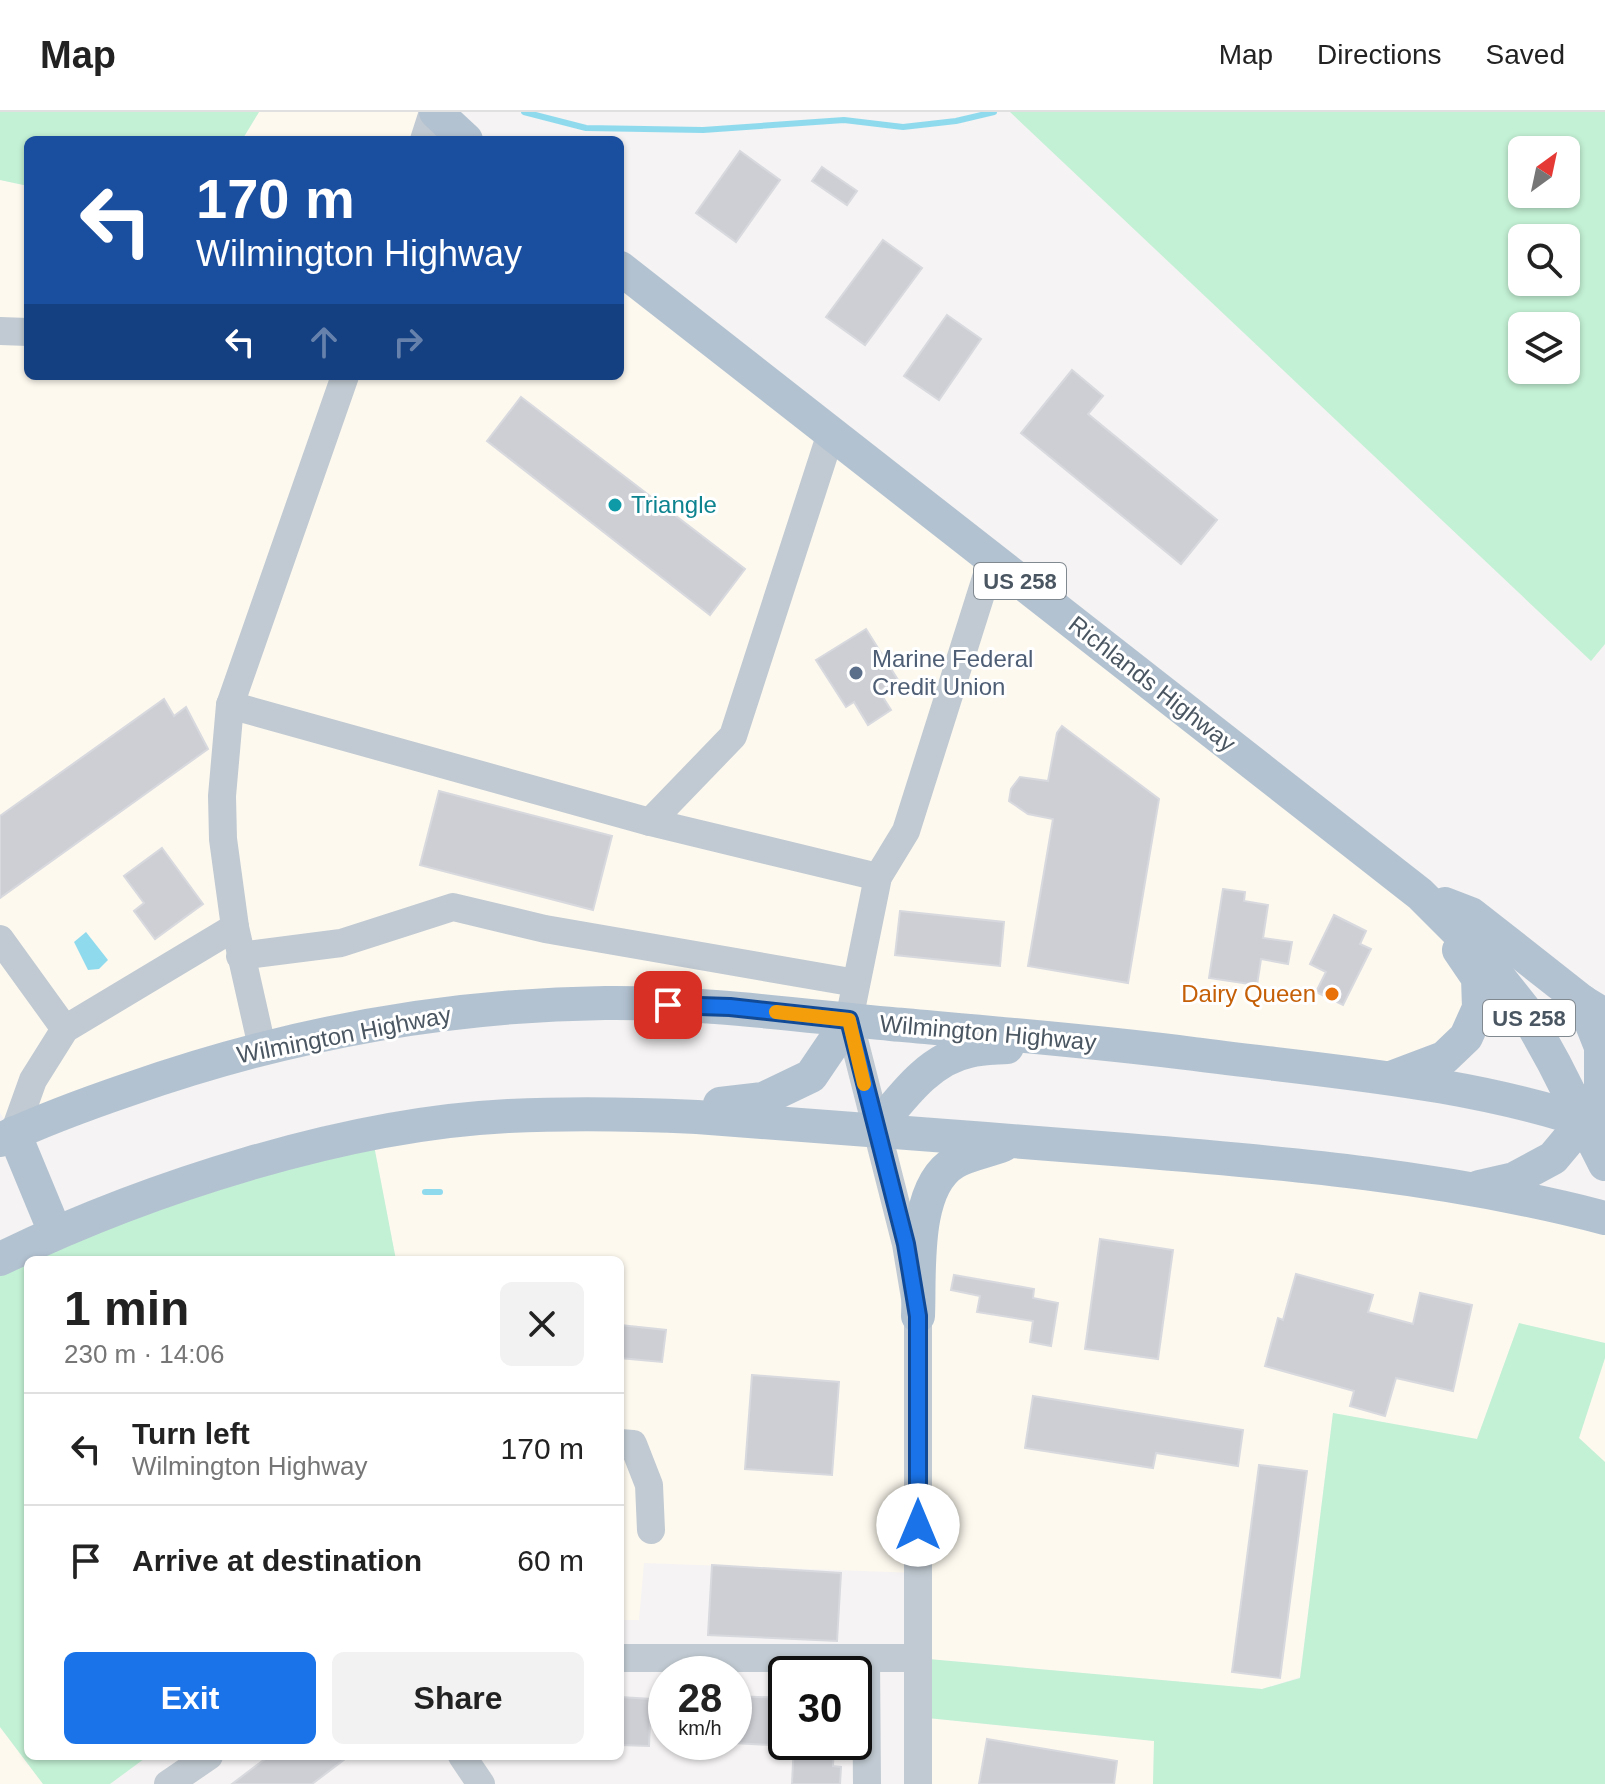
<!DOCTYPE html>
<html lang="en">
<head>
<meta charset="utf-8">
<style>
  body { margin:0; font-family:Arial,sans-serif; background:#f2f2f2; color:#222; height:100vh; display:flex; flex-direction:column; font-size:30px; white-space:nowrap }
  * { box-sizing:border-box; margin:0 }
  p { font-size:26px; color:#767676 }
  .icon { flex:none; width:44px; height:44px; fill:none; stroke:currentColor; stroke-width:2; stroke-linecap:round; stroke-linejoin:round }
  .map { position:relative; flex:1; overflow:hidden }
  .sheet { position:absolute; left:24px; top:1144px; width:600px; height:504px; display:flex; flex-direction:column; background:#fff; border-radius:12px; box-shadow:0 2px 6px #0004 }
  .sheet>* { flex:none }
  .hud { position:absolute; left:24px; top:24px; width:600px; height:244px; border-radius:12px; box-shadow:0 2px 6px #0004; background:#1a4fa0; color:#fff; overflow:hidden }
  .needle { width:52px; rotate:33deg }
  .controls { position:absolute; left:1508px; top:24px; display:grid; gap:16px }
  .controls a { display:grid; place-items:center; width:72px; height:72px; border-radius:12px; background:#fff; box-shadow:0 2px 6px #0004; font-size:40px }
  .speed { position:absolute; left:648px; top:1544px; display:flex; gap:16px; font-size:40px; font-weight:700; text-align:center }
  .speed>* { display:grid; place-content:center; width:104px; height:104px; border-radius:50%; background:#fff; box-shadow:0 2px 6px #0004; line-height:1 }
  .speed small { font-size:20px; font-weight:400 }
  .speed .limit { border:4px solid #111; border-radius:12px; background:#fff; color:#111 }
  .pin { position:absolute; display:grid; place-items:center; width:68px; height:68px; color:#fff; margin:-34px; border-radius:16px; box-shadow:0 4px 12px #0006 }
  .me { position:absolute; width:88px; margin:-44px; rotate:0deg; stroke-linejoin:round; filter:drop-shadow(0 0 6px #0008) }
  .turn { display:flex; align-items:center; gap:28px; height:168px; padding:0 40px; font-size:36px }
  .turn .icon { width:104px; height:104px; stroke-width:2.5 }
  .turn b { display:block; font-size:56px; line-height:68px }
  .lanes { display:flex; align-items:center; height:76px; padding:0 40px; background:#0003; justify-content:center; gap:40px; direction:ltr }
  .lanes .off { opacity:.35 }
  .round { display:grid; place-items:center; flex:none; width:84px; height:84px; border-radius:12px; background:#f2f2f2 }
  .head { display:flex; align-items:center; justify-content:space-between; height:136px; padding:0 40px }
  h1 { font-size:48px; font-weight:700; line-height:60px }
  .button { display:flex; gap:16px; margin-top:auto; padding:16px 40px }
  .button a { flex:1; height:92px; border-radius:12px; background:#1a73e8; color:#fff; font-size:32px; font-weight:700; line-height:92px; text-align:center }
  .button a+a { background:#f2f2f2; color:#222 }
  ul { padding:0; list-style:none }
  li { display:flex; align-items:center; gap:24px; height:112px; padding:0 40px; border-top:2px solid #e0e0e0 }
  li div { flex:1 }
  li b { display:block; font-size:30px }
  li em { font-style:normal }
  header { display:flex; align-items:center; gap:48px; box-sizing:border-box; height:112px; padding:0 40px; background:#fff; border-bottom:2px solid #e0e0e0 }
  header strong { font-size:38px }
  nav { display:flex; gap:44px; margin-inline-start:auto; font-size:28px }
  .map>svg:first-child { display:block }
  .commercial { fill:#fdf9ef }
  .green { fill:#c3f1d5; fill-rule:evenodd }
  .water { fill:#90daee }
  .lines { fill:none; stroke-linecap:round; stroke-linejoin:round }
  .stream { stroke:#90daee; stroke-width:6 }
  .building { fill:#cdcfd5; stroke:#d7d9de; stroke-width:2 }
  .minor { stroke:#c1cad2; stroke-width:28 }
  .major { stroke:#b3c2d1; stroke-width:34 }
  .route-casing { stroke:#114b97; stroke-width:20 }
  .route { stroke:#1a73e8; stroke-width:14 }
  .slow { stroke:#f59e0b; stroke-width:14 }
  .culture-dot { fill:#0f9aa8; stroke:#fff; stroke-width:3 }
  .service-dot { fill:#5c6f8a; stroke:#fff; stroke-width:3 }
  .food-dot { fill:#e8710a; stroke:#fff; stroke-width:3 }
  .labels { text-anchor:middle; stroke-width:6; stroke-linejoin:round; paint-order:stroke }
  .shield { fill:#fff; stroke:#808990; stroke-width:2 }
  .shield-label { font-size:22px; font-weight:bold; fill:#4a5661 }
  .culture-label { font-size:24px; fill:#0d838f; stroke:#fff; text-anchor:start }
  .service-label { font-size:24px; fill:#4e5e75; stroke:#fff; text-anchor:start }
  .street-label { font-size:24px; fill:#4a5661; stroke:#fff }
  .food-label { font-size:24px; fill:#c56008; stroke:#fff; text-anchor:end }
</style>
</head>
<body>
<header>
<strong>Map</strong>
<nav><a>Map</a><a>Directions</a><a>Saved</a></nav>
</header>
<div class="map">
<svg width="1605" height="1672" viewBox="0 0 1605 1672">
  <rect width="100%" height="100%" fill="#f5f3f3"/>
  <g class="commercial">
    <polygon points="259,0 436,0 468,28 242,28"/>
    <polygon points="0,68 28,74 28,264 620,264 620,156 1420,782 1478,866 1466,925 1390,967 730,895 381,911 14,1021 0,1001"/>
    <polygon points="410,1015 875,1018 1605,1106 1605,1231 1519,1211 1477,1327 1333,1301 1300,1565 1262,1577 917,1546 917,1461 644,1451 639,1508 620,1508 620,1148 396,1148 372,1023"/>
    <polygon points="1605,1246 1605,1350 1579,1326"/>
    <polygon points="918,1605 1154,1629 1153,1672 918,1672"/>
    <polygon points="0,1615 43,1672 0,1672"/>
  </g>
  <g class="green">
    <polygon points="0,0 259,0 242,28 28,28 28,74 0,68"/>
    <path d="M1010 0H1605V532L1591 549ZM1566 38V82H1522V38ZM1566 126V170H1522V126ZM1566 214V258H1522V214Z"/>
    <polygon points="372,1023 396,1148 28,1148 28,1644 148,1644 110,1672 43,1672 0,1615 0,1147"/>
    <polygon points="1519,1211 1605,1231 1605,1246 1579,1326 1605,1350 1605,1672 1153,1672 1154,1629 918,1605 917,1546 1262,1577 1300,1566 1333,1301 1477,1327"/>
  </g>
  <polygon class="water" points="86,820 108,848 99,857 88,858 74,830"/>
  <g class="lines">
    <g class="stream">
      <polyline points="524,0 586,16 703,18 844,8 903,15 956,9 994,0"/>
      <polyline points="425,1080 440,1080"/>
    </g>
  </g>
  <g class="building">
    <polygon points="740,39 780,68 736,130 696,101"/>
    <polygon points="822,55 857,79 847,93 812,69"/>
    <polygon points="883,128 922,156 865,233 826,205"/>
    <polygon points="947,203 981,227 939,288 904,264"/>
    <polygon points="1072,258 1103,284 1088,302 1217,408 1181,452 1021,321"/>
    <polygon points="521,285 745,457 710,503 487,329"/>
    <polygon points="866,517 898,568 879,579 891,598 868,613 854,590 846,595 816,548"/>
    <polygon points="164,587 174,604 186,595 208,637 0,786 0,704"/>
    <polygon points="1062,614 1159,687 1128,871 1028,854 1053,707 1028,702 1009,689 1011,677 1020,665 1048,669 1057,621"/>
    <polygon points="439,679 612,724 593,798 420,753"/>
    <polygon points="162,736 203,792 155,827 134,799 144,791 124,764"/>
    <polygon points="1223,777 1245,780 1244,789 1268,793 1263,826 1292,830 1288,852 1261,847 1257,873 1209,866"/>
    <polygon points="900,799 1004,810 1000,854 895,843"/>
    <polygon points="1334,803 1366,819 1360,832 1371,837 1343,893 1316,880 1326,860 1310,852"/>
    <polygon points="1100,1127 1173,1138 1158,1247 1085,1237"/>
    <polygon points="1296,1162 1373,1183 1368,1200 1413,1212 1420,1181 1472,1193 1453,1279 1396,1266 1385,1304 1350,1294 1354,1279 1265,1254 1278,1206 1283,1208"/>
    <polygon points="954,1163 1034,1177 1033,1186 1058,1191 1051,1234 1030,1230 1033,1209 977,1200 980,1184 951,1178"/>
    <polygon points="620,1213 666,1218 662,1250 620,1246"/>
    <polygon points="752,1263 839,1270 832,1363 745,1357"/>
    <polygon points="1033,1284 1243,1318 1238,1354 1156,1341 1153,1356 1025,1336"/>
    <polygon points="1259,1353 1307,1359 1280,1566 1232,1560"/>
    <polygon points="712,1453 841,1461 837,1529 708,1523"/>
    <polygon points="734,1584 786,1586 786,1634 734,1631"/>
    <polygon points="620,1585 651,1587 649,1634 620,1633"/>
    <polygon points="987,1627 1117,1649 1114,1672 979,1672"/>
    <polygon points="794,1630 834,1630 833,1654 841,1655 840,1672 792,1672"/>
    <polygon points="269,1644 349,1644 312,1672 232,1672"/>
  </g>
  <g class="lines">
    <g class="minor">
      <polyline points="424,28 433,0"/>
      <polyline points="0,219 28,220"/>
      <polyline points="230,593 650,710 878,765"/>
      <polyline points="650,710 733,624 831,321"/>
      <polyline points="0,827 65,917"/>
      <polyline points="240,844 341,831 453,795 545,817 856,871"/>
      <polyline points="262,935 235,815 223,727 222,684 230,593 345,264"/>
      <polyline points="14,1021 33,968 65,917 235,815"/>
      <polyline points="620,1331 633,1332 649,1373 651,1418"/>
      <polyline points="620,1546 917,1546"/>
      <polyline points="866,1546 867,1672"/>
      <polyline points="462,1644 481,1672"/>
      <polyline points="168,1672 209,1644"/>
      <polyline points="918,1672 918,1204 906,1132 849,908 878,765 906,719 992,447"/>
    </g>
    <g class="major">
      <polyline points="436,0 466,28"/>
      <polyline points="620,156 1420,782 1481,843 1524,897 1554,951 1605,1052"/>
      <polyline points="1445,792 1471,802 1583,890 1601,901"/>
      <polyline points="1391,966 1444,946 1466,925 1479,896 1478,866 1459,838"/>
      <polyline points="720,992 763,987 811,964 849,908"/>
      <path d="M875 1018C900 988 928 947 969 939 981 936 994 936 1007 935"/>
      <polyline points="14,1021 55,1120"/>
      <path d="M0 1028C42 1008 86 992 130 977 284 923 441 893 605 891 701 890 795 903 891 912 992 921 1093 929 1194 942 1332 960 1473 969 1605 1016"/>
      <polyline points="1479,1075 1514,1067 1553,1046 1584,1009 1601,976 1601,935 1583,890"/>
      <path d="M0 1147C147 1076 345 1012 508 1004 571 1001 634 1002 697 1005 840 1015 983 1027 1126 1038 1286 1051 1449 1065 1605 1106"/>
      <path d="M918 1204C920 1162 912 1075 955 1050 969 1042 988 1039 1003 1033"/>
    </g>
  </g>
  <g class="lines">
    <g class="route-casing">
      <polyline id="route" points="668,893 730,895 849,908 906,1132 918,1204 918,1413"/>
    </g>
    <use href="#route" class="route"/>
    <polyline class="slow" points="776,900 849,908 864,972"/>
  </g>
  <circle class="culture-dot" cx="615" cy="393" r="8"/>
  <circle class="service-dot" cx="856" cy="561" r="8"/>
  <circle class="food-dot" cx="1332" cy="882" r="8"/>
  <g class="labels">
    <g class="shield">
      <rect x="974" y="451" width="92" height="36" rx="6"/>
      <rect x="1483" y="888" width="92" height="36" rx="6"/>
    </g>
    <g class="shield-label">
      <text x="1020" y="477">US 258</text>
      <text x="1529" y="914">US 258</text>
    </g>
    <g class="culture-label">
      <text x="631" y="401">Triangle</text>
    </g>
    <g class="service-label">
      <text x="872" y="555">Marine Federal<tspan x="872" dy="28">Credit Union</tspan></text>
    </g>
    <g class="street-label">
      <text transform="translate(1152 572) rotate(38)" y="8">Richlands Highway</text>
      <text transform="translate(988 921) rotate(5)" y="8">Wilmington Highway</text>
      <text transform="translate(344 923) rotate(-11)" y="8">Wilmington Highway</text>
    </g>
    <g class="food-label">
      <text x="1316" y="890">Dairy Queen</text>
    </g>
  </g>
</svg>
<div class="controls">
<a><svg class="needle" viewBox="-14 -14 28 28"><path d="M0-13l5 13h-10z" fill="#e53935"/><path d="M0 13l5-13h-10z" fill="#767676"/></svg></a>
<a><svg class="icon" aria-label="search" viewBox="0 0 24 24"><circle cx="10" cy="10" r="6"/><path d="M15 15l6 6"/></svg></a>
<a><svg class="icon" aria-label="layers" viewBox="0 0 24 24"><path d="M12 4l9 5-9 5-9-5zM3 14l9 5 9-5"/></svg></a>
</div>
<div class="speed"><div>28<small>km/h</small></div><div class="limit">30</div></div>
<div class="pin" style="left:668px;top:893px;background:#d93025"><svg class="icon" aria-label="arrive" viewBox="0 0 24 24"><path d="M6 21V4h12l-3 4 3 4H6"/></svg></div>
<svg class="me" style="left:918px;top:1413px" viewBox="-20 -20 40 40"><circle r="19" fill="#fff"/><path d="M0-13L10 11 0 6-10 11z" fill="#1a73e8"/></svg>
<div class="hud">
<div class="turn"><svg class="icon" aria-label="left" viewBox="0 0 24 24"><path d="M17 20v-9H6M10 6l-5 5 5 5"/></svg><div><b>170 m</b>Wilmington Highway</div></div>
<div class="lanes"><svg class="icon" aria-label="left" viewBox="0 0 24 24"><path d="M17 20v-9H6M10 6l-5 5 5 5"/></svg><svg class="icon off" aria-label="ahead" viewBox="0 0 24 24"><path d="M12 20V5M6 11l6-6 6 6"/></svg><svg class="icon off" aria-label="right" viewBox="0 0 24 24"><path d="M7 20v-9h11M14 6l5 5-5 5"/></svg></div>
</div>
<section class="sheet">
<div class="head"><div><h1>1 min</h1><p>230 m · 14:06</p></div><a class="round"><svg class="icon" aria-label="close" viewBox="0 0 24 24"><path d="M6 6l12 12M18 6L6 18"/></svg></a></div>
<ul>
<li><svg class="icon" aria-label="left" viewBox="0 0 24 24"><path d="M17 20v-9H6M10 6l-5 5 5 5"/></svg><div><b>Turn left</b><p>Wilmington Highway</p></div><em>170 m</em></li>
<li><svg class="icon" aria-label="arrive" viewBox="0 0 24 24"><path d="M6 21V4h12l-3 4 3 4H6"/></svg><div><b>Arrive at destination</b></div><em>60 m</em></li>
</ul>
<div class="button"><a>Exit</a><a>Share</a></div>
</section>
</div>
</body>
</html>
